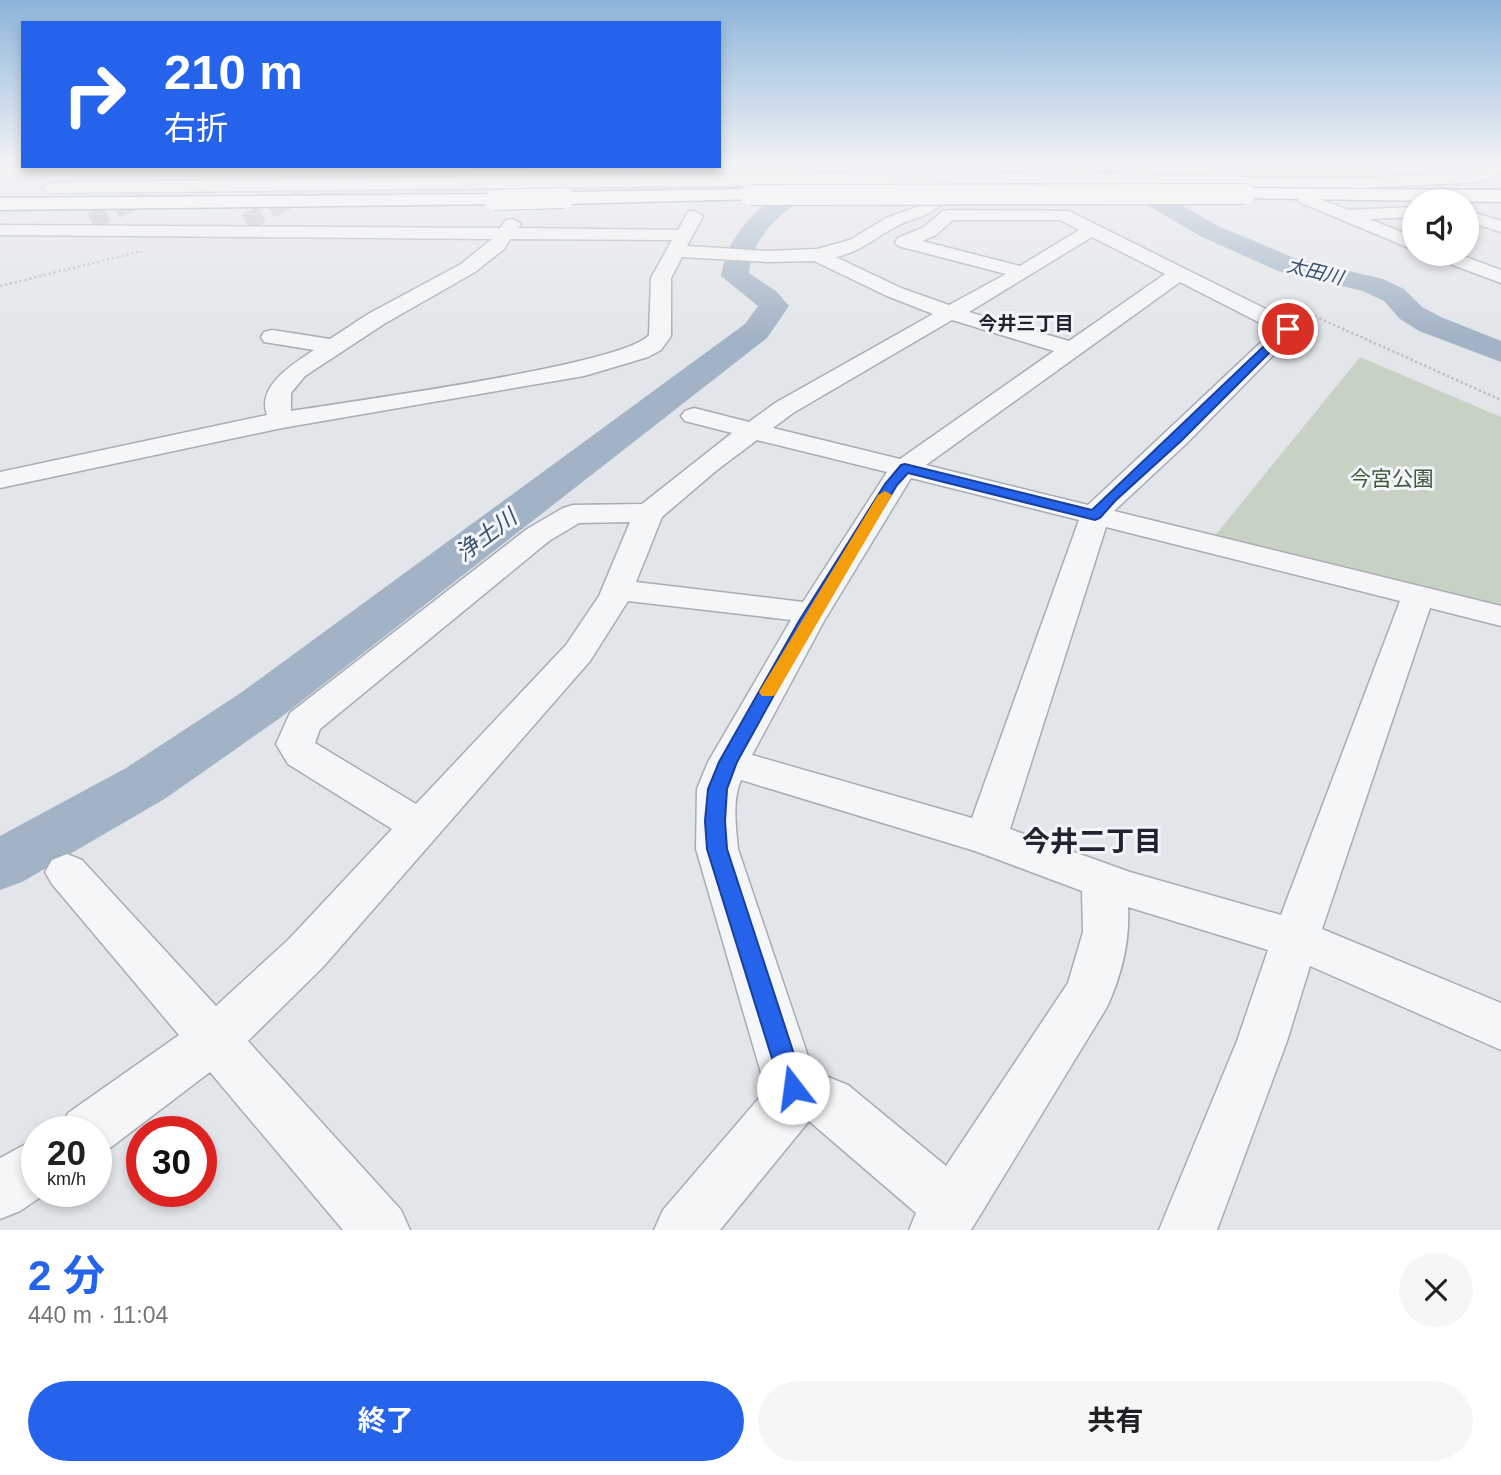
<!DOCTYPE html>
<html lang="ja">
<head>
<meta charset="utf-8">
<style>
  body { margin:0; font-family:Arial,"Noto Sans JP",sans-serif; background:#f6f6f6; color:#202124; height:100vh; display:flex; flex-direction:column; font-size:26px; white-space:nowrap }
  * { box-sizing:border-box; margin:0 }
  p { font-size:23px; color:#757577 }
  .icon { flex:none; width:38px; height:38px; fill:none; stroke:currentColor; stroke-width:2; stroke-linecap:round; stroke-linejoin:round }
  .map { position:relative; height:1230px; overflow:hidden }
  .details { display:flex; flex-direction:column; background:#fff; flex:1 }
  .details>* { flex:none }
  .hud { position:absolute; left:21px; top:21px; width:700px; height:147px; border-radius:0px; box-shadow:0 4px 10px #0003; background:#2563eb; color:#fff; overflow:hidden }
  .controls { position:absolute; left:1402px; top:189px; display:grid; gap:14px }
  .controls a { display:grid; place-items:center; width:77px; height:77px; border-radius:50%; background:#fff; box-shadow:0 4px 10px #0003; font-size:35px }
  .speed { position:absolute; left:21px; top:1116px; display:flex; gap:14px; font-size:35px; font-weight:700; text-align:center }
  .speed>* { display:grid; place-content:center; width:91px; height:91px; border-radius:50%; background:#fff; box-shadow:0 4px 10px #0003; line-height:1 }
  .speed small { font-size:18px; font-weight:400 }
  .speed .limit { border:10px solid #d22; background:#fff; color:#111 }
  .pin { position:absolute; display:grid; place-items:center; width:60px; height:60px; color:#fff; margin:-30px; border:4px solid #fff; border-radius:50%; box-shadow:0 2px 7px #0007 }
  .me { position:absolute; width:77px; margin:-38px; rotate:345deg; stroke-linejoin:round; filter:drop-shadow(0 0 5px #0008) }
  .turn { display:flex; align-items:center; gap:24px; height:147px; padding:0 28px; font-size:32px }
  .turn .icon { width:91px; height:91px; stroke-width:2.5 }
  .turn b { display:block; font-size:49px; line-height:60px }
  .round { display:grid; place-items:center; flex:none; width:74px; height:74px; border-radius:37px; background:#f6f6f6 }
  .summary { display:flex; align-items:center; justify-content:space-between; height:119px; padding:0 28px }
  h1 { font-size:42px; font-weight:700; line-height:52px; color:#2563eb }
  .button { display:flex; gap:14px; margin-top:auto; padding:14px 28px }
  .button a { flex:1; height:80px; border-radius:42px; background:#2563eb; color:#fff; font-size:28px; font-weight:700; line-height:80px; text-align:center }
  .button a+a { background:#f6f6f6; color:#202124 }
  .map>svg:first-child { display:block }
  .green { fill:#c8d2c4 }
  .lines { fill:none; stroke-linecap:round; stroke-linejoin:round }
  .river { fill:#a2b3c5; fill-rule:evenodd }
  .minor-tunnel { stroke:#bec1c7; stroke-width:18; stroke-dasharray:18 9; stroke-linecap:butt }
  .minor-casing { stroke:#a8acb3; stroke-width:3 }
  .highway-casing { stroke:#8b939e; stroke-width:3 }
  .path { stroke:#bdbfc4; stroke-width:2.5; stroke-dasharray:2.5 2.5; stroke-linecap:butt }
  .minor { fill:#f5f6f8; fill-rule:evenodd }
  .highway { fill:#fff; fill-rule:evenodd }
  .highway-bridge-casing { stroke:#8b939e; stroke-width:22; stroke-linecap:butt }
  .highway-bridge { stroke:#fff; stroke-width:20 }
  .route { fill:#2563eb; stroke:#184099; stroke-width:2 }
  .slow { fill:#f59e0b }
  .labels { text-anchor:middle; stroke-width:6; stroke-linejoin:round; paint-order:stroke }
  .far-water-label { font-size:19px; font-style:italic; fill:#3b526f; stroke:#f2f4f7 }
  .far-neighbourhood-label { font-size:19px; font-weight:bold; fill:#1e2430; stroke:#f2f4f7 }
  .park-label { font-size:21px; fill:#41593b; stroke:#f2f4f7 }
  .water-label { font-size:23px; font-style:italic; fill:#3b526f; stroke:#f2f4f7 }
  .near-neighbourhood-label { font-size:28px; font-weight:bold; fill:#1e2430; stroke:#f2f4f7 }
</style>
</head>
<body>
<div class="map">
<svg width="1501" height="1230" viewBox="0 0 1501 1230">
  <rect width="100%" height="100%" fill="#e2e5e9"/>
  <polygon class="green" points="1360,357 1501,417 1501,608 1213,538"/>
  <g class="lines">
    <g class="river">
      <path d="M829 164H861C855 172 842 175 833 180 796 202 753 227 749 273L776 291 789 306 767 338 280 718 166 798 22 882 0 890V836L126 768 242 692 745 324 758 306 721 276C729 221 782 187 829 164Z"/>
      <polygon points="1082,164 1108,164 1220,227 1297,259 1383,279 1404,289 1422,307 1441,317 1501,341 1501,362 1419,331 1400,319 1384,301 1363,291 1278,271 1202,237 1085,169"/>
    </g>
    <g class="minor-tunnel">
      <polyline points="91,221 148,195"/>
      <polyline points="246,222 303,193"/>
    </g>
    <g class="minor-casing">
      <g id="minor">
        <path d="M1488 164H1501V173L1478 182 1365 188 1026 183 50 193 42 188 50 183C375 177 700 173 1026 173 1177 174 1327 184 1477 172L1489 167Z"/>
        <path d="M932 188 938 190 943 201C931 218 913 217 895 227 875 238 860 252 836 257L901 288 949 305 1006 274 898 246 895 242 898 238 924 227 943 211 949 210 1069 211 1296 324 1299 329 1186 444 1114 511 1501 606V626L1430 608 1322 929 1501 1003V1050L1310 966 1287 1041 1217 1230H1159L1237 1041 1268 950 1128 907C1130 941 1121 977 1107 1007L971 1230H909L916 1213 809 1121 720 1230H654L663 1210 766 1090 696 849 697 789 708 762 791 620 628 601 590 661 323 967 248 1041 401 1210 410 1230H343L210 1072 106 1151 96 1155V1132H60L68 1113 179 1035 52 884 45 872 52 860 67 854 82 860 216 1006 289 939 392 829 288 764 276 744 290 713 527 529 563 508 573 505 642 504 732 433 685 421 681 416 685 411 694 408 749 422 775 403 933 314 887 296 814 261 768 262 682 257 671 278V336L661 350 648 357 584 376 282 428 0 488V472L267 415C256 386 293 364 314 350L264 342 261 337 264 332 272 330 330 339 368 314 461 264 492 239 0 235V225L500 228 506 220 512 219 521 224 518 228 678 230 688 212 694 211 703 216 687 246 768 251 817 249 850 240 886 218 922 205 927 201 924 193ZM953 220H1060L1079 230 1020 266 922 241 936 235ZM1092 237 1165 274 1069 341 969 312ZM510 239 672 240 651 278 649 335C625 365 345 402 291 411V393L305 376 384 324 475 272 504 249ZM1180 282 1274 330 1088 505 926 465ZM952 320 1054 351 900 459 773 428 793 413ZM757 440 887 472 803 602 636 582 662 517 717 470ZM911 478 1079 520 972 818 752 755 824 621ZM630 522 599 596 566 645 416 804 315 743 320 729 549 541 579 523ZM1106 527 1400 601 1281 915 1130 872 1010 829ZM741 780 975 851 1082 891 1083 932 1068 983 946 1166 848 1085 813 1071 738 849C736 827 732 801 741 780Z"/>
        <polygon points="1305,193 1348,210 1414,207 1414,217 1369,219 1414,237 1414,250 1299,202 1297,198"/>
        <polygon points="1466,210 1501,221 1501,232 1466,221"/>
        <polygon points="1432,254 1458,254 1501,270 1501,283 1434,258"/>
        <polygon points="37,1138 37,1192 48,1192 20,1211 0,1219 0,1158"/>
      </g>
    </g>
    <g class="highway-casing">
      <g id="highway">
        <polygon points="1246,188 1501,190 1501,202 1239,198 1237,194"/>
        <polygon points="750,189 757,191 760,195 757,199 564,204 554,198 564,192"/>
        <polygon points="494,194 504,200 501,204 0,210 0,198"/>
      </g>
    </g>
    <g class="path">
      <polyline points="11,183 49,166"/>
      <polyline points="0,286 142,251"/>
      <polyline points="1301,310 1501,400"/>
    </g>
    <use href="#minor" class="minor"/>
    <use href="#highway" class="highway"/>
    <g class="highway-bridge-casing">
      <g id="highway-bridge">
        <polyline points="750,195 1246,194"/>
        <polyline points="494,200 564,198"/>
      </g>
    </g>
    <use href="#highway-bridge" class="highway-bridge"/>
  </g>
  <linearGradient id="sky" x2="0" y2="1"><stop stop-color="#8cb4da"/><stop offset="0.49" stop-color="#f2f3f5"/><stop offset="1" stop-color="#f2f3f5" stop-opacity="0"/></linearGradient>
  <rect width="1501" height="336" fill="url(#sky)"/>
  <polygon class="route" points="1284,327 1293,329 1181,441 1115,501 1100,518 1095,520 908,473 897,485 815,621 737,762 727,789 725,821 727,849 805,1088 801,1097 793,1100 784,1097 707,849 705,821 708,789 719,762 799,621 885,484 901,465 905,464 1092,510"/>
  <polygon class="slow" points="885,491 892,495 777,692 774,696 762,696 759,692 878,495"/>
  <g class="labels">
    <g class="far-water-label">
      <text transform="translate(1315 271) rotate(14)" y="7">太田川</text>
    </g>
    <g class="far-neighbourhood-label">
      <text x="1026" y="330">今井三丁目</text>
    </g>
    <g class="park-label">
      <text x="1392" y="486">今宮公園</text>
    </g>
    <g class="water-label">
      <text transform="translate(486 535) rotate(-37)" y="8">浄土川</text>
    </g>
    <g class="near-neighbourhood-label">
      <text x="1092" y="851">今井二丁目</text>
    </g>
  </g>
</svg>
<div class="controls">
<a><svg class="icon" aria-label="sound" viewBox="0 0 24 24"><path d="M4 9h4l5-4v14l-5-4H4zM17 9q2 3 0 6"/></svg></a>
</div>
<div class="speed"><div>20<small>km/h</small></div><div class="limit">30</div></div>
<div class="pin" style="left:1288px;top:329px;background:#d93025"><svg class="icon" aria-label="arrive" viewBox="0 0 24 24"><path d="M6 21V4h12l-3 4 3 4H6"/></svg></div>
<svg class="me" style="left:793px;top:1088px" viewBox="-20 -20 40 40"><circle r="19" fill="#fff"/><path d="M0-13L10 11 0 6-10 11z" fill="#2563eb"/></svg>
<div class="hud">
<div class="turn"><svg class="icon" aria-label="right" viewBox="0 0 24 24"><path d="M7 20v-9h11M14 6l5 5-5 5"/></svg><div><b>210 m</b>右折</div></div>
</div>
</div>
<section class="details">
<div class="summary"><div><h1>2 分</h1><p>440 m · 11:04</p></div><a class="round"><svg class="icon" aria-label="close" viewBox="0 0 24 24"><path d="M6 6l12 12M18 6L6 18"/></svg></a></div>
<div class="button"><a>終了</a><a>共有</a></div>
</section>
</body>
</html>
